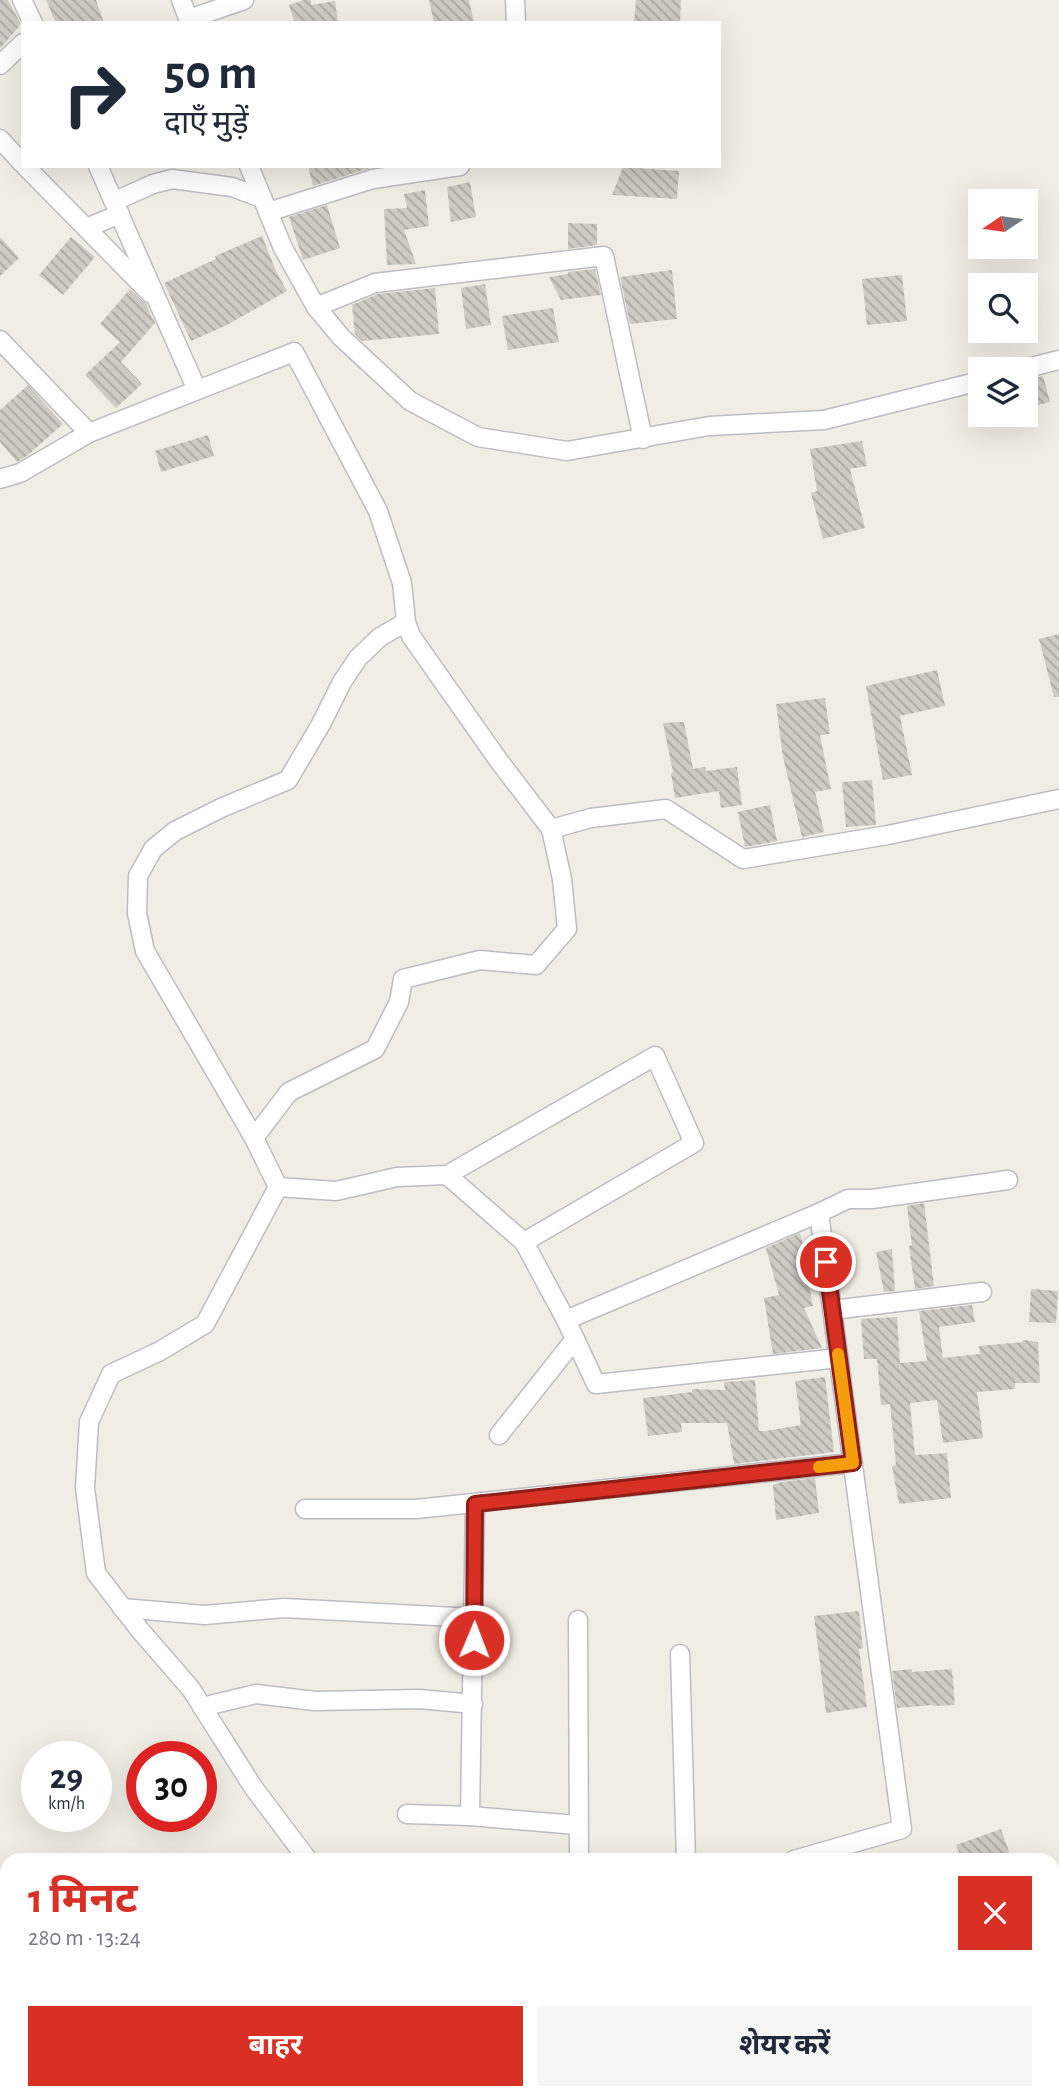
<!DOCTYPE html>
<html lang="hi">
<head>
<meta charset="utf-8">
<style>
  body { margin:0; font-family:"Alegreya Sans","Noto Sans Devanagari",sans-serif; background:#f6f6f7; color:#1f2937; height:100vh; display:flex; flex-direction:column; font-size:26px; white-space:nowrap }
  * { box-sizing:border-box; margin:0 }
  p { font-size:23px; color:#747a83 }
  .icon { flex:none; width:38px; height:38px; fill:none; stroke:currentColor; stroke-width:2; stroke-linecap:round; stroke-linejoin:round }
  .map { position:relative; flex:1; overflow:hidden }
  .sheet { position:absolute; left:0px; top:1853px; width:1060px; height:247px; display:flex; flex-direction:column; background:#fff; border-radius:21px 21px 0 0; box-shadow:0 7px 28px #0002 }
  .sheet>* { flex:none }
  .hud { position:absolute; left:21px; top:21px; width:700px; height:147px; border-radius:0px; box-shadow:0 7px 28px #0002; background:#fff; color:#1f2937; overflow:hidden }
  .needle { width:46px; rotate:257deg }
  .controls { position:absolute; left:968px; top:189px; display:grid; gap:14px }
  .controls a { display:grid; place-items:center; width:70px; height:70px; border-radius:0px; background:#fff; box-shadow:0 7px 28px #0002; font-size:35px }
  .speed { position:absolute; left:21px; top:1741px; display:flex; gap:14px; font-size:35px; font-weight:700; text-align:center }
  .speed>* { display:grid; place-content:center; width:91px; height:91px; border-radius:50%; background:#fff; box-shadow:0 7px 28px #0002; line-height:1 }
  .speed small { font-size:18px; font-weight:400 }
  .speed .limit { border:10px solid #d22; background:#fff; color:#111 }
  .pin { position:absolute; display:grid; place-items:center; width:60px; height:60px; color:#fff; margin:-30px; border:4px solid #fff; border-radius:50%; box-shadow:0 2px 7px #0007 }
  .me { position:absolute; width:77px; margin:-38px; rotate:1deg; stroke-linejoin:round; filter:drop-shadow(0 0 5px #0008) }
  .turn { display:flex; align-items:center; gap:24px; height:147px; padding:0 28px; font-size:32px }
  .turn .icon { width:91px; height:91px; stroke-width:2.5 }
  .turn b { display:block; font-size:49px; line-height:60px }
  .round { display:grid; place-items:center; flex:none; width:74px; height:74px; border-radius:0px; background:#f6f6f7 }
  .headline { display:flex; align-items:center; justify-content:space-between; height:119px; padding:0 28px }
  h1 { font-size:42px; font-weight:700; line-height:52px; color:#d93025 }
  .button { display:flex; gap:14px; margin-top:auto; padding:14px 28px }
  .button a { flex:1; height:80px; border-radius:0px; background:#d93025; color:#fff; font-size:28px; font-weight:700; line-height:80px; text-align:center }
  .button a+a { background:#f6f6f7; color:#1f2937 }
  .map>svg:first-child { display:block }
  .building { fill:url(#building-back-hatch) }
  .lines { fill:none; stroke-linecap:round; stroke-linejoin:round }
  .street-casing { stroke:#bbbdc4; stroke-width:21 }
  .street { stroke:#fff; stroke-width:18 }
  .route-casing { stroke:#8d1f18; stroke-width:18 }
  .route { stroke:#d93025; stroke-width:12 }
  .slow { stroke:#f59e0b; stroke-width:12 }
</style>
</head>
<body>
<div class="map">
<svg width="1059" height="2099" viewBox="0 0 1059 2099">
  <defs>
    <pattern id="building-back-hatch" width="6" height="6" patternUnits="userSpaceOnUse" patternTransform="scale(1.75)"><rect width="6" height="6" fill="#cdcbc3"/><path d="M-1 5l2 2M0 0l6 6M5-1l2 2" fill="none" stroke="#aaa8a2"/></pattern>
  </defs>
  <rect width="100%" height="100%" fill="#f0eee4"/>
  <g class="building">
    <polygon points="0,0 8,0 21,24 0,49"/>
    <polygon points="46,0 96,0 104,23 56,23"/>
    <polygon points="304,0 311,0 311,5 335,1 338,23 295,23 289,5"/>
    <polygon points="429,0 469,0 474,23 434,23"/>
    <polygon points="636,0 681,0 680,23 634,23"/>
    <polygon points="308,166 370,166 370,168 313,186"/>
    <polygon points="623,167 679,171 677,199 612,195"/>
    <polygon points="470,182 476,217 451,222 447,187"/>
    <polygon points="425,190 429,226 404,230 416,264 387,265 384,209 407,208 404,194"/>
    <polygon points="327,205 340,248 303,260 289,217"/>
    <polygon points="568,223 597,224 597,245 568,249"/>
    <polygon points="262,236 276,271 287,291 227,325 191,341 164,283 216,259 215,256"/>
    <polygon points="0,237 19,258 0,276"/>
    <polygon points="71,237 95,257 63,295 39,275"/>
    <polygon points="595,269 601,295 561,300 549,277 568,274 568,272"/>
    <polygon points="672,270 677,319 630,324 620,277"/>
    <polygon points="902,275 907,321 867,325 862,279"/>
    <polygon points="485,284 491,325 466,329 461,288"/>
    <polygon points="435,288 439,334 362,341 355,334 352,305 378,294"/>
    <polygon points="130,289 146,304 155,323 121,362 142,384 116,408 85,375 120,342 100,324"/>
    <polygon points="553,308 559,342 508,350 502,316"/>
    <polygon points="1043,376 1050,402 1026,408 1026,380"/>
    <polygon points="28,385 63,424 27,456 17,462 0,442 0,410"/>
    <polygon points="208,435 214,456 161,472 155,451"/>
    <polygon points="862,441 867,466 850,469 865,528 823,539 811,493 817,491 810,449"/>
    <polygon points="1059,634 1059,697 1054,697 1039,639"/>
    <polygon points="937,670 945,706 900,716 912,775 883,780 866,686"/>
    <polygon points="825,698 830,734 820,735 831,789 815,792 824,832 802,837 783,757 776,704"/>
    <polygon points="684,722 693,769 705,767 706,771 737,767 742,805 721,808 719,791 675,798 671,773 673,772 663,723"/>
    <polygon points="872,780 876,825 846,827 842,782"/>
    <polygon points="770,805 777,841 745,847 738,812"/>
    <polygon points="924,1203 934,1286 915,1289 909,1246 912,1245 907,1206"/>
    <polygon points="800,1233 812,1278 808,1279 813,1306 804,1308 822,1348 773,1354 764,1298 779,1295 766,1248"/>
    <polygon points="892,1249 895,1291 884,1292 876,1252"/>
    <polygon points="1031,1289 1058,1291 1056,1323 1029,1322"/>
    <polygon points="972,1305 975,1322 939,1327 943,1358 980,1354 979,1346 1023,1342 1023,1340 1038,1342 1040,1383 1015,1383 1015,1389 977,1392 983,1438 943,1443 937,1400 910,1403 915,1455 947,1453 951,1498 899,1504 892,1466 896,1465 890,1404 881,1405 877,1359 864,1359 861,1319 897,1317 900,1363 927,1361 919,1311"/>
    <polygon points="825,1377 834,1452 734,1464 727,1423 681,1423 682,1432 648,1436 643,1398 692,1392 692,1389 725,1390 724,1382 755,1380 759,1431 766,1431 801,1425 795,1381"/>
    <polygon points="815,1478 819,1513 776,1520 773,1485 782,1482"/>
    <polygon points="859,1611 863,1648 859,1649 867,1707 826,1713 814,1616"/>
    <polygon points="912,1669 912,1672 952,1669 955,1705 934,1706 933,1705 897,1708 892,1671"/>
    <polygon points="1001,1829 1012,1860 962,1860 956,1845"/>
  </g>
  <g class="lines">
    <g class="street-casing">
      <g id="street">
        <polyline points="22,0 33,23"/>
        <polyline points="181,0 190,23"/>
        <polyline points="515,0 516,23"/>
        <polyline points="189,19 244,0"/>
        <polyline points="0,65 23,43"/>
        <polyline points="0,139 23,164"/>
        <polyline points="25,166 150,293"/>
        <polyline points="98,166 197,390"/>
        <polyline points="249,166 283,248 316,307 341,337 410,401 478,437 567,451 709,426 824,420 980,381"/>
        <polyline points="115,201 153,184 172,179 232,187 262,198"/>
        <polyline points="268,212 373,179 460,166"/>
        <polyline points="86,228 120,214"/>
        <polyline points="316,307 375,283 604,256 643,439"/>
        <polyline points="0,340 89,433"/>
        <polyline points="1023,369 1059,360"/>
        <polyline points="0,479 20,473 89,433 294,352 378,511 402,583 406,622 411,636 499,761 551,829"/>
        <polyline points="254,1138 145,951 137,913 138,876 153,849 175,831 221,808 288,780 321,724 342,682 358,658 380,637 406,622"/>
        <polyline points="447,1175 524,1242"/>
        <polyline points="278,1187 254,1138 289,1092 375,1049 399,1002 403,979 480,960 536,965 567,929 562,879 551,829 591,818 666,809 743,859 888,835 1059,799"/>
        <polyline points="819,1213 848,1199 872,1199 1008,1180"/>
        <polyline points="832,1310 982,1292"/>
        <polyline points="499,1435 575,1339"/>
        <polyline points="305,1509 416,1509 853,1463"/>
        <polyline points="122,1608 205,1615 284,1608 474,1618"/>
        <polyline points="578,1620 579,1860"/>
        <polyline points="680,1654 686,1860"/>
        <polyline points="202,1707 256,1694 315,1701 420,1699 473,1704"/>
        <polyline points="407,1814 470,1816 577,1825"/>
        <polyline points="470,1816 475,1504"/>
        <polyline points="308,1860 253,1787 191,1689 139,1629 96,1573 85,1488 89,1422 111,1374 160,1351 205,1324 278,1187 336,1191 397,1177 447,1175 655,1056 694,1143 524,1242 566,1320"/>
        <polyline points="794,1860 902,1829 819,1213 566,1320 596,1384 839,1358"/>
        <polyline points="740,2093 752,2098"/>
        <polyline points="307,2099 312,2093"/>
        <polyline points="532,2099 542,2093"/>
      </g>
    </g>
    <use href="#street" class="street"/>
  </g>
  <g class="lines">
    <g class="route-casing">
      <polyline id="route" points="474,1640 475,1504 853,1463 826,1262"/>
    </g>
    <use href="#route" class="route"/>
    <polyline class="slow" points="819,1467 853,1463 838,1354"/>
  </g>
</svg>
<div class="controls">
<a><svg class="needle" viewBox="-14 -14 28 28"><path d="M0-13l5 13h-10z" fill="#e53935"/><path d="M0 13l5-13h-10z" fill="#747a83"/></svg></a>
<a><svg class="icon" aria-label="search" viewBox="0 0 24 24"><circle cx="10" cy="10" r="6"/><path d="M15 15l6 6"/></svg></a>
<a><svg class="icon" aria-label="layers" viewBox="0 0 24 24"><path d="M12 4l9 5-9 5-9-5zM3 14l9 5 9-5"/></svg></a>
</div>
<div class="speed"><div>29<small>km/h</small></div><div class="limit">30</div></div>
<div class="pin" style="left:826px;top:1262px;background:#d93025"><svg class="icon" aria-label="arrive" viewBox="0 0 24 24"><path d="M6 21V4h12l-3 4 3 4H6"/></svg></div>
<svg class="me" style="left:474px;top:1640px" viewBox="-20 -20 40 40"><circle r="17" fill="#d93025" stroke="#fff" stroke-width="3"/><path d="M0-11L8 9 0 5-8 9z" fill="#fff"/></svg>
<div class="hud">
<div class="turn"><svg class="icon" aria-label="right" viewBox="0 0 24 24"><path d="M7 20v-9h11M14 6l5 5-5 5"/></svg><div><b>50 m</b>दाएँ मुड़ें</div></div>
</div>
<section class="sheet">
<div class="headline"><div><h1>1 मिनट</h1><p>280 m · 13:24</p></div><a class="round" style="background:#d93025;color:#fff"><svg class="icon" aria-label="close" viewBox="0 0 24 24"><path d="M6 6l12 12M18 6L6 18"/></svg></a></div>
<div class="button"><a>बाहर</a><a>शेयर करें</a></div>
</section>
</div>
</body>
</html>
